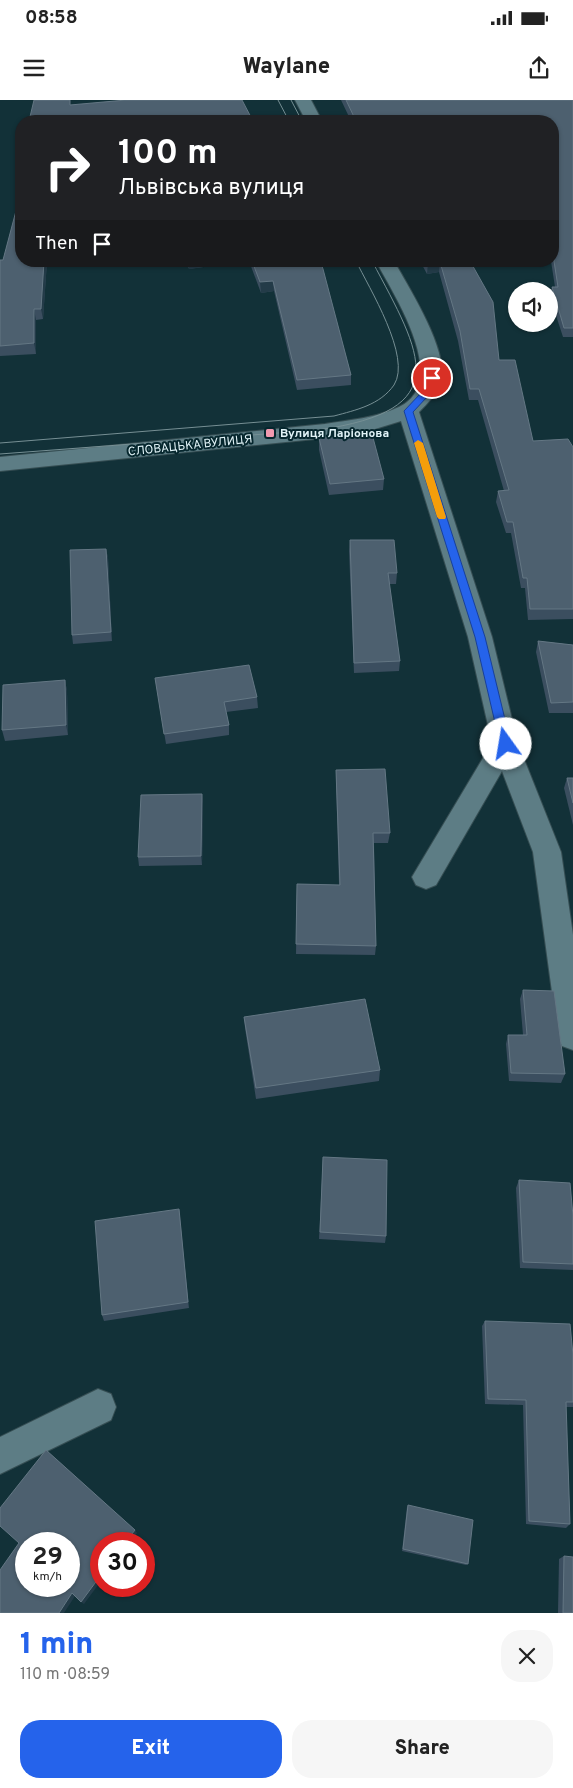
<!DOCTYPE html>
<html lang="en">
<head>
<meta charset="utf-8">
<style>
  body { margin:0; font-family:Overpass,sans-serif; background:#f6f6f6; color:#222; height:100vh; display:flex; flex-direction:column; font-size:19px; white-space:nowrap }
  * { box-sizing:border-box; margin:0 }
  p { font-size:16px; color:#767676 }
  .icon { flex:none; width:28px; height:28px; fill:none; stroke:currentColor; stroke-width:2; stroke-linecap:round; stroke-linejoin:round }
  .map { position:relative; height:1513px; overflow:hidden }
  .sheet { display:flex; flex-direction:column; background:#fff; flex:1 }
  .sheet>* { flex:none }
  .guide { position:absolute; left:15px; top:15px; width:544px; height:152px; border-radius:20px; box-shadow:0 1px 4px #0004; background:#202124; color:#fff; overflow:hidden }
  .fabs { position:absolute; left:508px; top:182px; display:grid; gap:10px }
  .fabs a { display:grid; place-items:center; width:50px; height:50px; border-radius:50%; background:#fff; box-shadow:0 1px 4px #0004; font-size:25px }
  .speed { position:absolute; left:15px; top:1432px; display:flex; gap:10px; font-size:25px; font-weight:700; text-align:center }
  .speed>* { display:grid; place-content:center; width:65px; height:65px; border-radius:50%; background:#fff; box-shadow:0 1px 4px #0004; line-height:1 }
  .speed small { font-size:12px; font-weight:400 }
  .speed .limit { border:8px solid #d22; background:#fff; color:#111 }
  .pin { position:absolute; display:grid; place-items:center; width:42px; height:42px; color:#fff; margin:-21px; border:2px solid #fff; border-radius:50%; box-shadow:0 1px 5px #0007 }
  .me { position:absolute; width:55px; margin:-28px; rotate:347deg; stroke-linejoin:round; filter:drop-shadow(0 0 4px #0008) }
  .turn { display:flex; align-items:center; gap:18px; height:105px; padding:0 20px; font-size:22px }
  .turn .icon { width:65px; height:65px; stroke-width:2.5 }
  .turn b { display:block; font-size:35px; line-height:42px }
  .then { display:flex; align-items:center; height:48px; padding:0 20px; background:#0003; gap:10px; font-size:19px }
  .round { display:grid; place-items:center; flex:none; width:52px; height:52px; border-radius:20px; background:#f6f6f6 }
  .overview { display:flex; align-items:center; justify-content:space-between; height:85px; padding:0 20px }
  h1 { font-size:30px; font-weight:800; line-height:38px; color:#2563eb }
  .action { display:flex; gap:10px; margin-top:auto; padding:10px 20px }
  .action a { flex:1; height:58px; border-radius:20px; background:#2563eb; color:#fff; font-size:20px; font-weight:800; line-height:58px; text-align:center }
  .action a+a { background:#f6f6f6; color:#222 }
  .status { display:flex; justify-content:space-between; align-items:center; height:35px; padding:0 25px; background:#fff; direction:ltr }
  .status svg { height:14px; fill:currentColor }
  header { display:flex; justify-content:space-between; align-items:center; height:65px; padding:0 20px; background:#fff; font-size:22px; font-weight:800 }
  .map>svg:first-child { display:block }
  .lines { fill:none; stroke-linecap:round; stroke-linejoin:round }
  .street-casing { stroke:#364e53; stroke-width:2 }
  .street { fill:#5d7d85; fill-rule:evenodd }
  .tram { stroke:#768f94; stroke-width:1 }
  .wall { fill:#3b4e5f }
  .shaded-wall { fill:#233b48 }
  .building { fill:#4d606f; stroke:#647784; fill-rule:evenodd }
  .route { fill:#2563eb; stroke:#184099 }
  .slow { fill:#f59e0b }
  .poi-dot { fill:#f29ab0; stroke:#06272e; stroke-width:2 }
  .labels { text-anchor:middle; stroke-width:4; stroke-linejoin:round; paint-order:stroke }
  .far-poi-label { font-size:12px; font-weight:bold; fill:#e2f4f8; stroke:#06272e; text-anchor:start }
  .far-street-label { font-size:12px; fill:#e2f4f8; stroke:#06272e }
</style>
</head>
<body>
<div class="status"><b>08:58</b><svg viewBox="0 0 49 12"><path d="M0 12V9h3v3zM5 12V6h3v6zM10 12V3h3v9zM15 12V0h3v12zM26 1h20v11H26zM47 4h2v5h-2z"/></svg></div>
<header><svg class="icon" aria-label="menu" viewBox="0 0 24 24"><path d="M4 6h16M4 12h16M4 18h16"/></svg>Waylane<svg class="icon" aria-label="share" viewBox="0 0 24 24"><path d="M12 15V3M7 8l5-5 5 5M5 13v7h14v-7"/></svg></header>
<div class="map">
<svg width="573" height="1513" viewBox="0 0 573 1513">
  <rect width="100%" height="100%" fill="#123138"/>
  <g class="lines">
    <g class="street-casing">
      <g id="street">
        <polygon points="295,0 311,0 322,21 306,21"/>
        <path d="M376 161H394C409 188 449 251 441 281 438 293 427 304 419 312L492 537 518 644 561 752 573 835V950L562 946 558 936 533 752 502 671 436 785 426 789 416 785 412 777 492 643 468 537 401 321 375 329 325 338 0 371V357L325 324C349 320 376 318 399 307 452 282 393 194 376 161Z"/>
        <polygon points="98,1289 111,1294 116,1307 111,1320 0,1374 0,1337"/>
      </g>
    </g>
    <use href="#street" class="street"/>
    <g class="tram">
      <polyline points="278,0 289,21"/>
      <polyline points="291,0 302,21"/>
      <path d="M0 343 334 316C356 310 380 305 394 285 412 257 369 188 356 161"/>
      <path d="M0 354 318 330C457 310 422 255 372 161"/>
    </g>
  </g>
  <g class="wall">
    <polygon points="341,0 573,0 573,237 563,237 550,197 552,187 555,187 551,161 552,161 552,21 351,21"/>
    <polygon points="21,61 21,161 47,161 43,219 36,220 36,254 0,256 0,160 3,160 19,100 18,100 16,90"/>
    <polygon points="186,161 246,161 189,169"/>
    <polygon points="249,161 320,161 351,275 351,285 297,290 274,191 261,193"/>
    <polygon points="420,161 470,161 499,260 533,341 573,347 573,519 528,520 525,488 521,488 511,433 506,433 496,402 498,391 504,391 478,300 469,300 458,241 439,172 427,174"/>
    <polygon points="319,338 384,379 383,390 329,395 319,350"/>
    <polygon points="350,440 397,473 396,484 389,484 400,561 399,571 354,573 349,451"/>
    <polygon points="106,449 108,458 112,541 73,544 72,535"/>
    <polygon points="538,541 573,545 573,613 549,613 536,552"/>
    <polygon points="155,578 257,597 258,608 226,612 229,625 229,635 166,644"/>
    <polygon points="65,580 67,591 68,635 5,641 2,630"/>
    <polygon points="336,670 390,733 388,743 374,743 376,846 375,855 296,854 297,784 339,785 336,680"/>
    <polygon points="567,678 573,678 573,725 564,688"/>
    <polygon points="202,694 203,704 202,765 139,766 138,757"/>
    <polygon points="523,890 565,974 561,983 509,981 506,944 508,935 523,935 520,899"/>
    <polygon points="244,917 380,970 379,981 256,999 245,928"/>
    <polygon points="323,1057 386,1136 385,1143 319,1139"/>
    <polygon points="519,1080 573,1116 573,1170 520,1168 516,1088"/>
    <polygon points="179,1109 189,1208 104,1221 102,1215"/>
    <polygon points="485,1221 573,1255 573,1307 566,1307 570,1424 566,1428 526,1424 523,1305 485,1304 482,1226"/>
    <polygon points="408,1405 468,1464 466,1465 402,1451 407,1407"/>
    <polygon points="564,1456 573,1513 558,1513 559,1459"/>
  </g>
  <g class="shaded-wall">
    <polygon points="44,161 47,161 43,219 41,209"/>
    <polygon points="189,161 246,161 189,169"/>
    <polygon points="440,162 439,172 427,174 428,163"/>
    <polygon points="273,181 274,191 261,193 260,182"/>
    <polygon points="34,209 36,220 36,254 34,243"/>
    <polygon points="106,449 108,458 112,541 111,532"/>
    <polygon points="65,580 67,591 68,635 66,625"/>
    <polygon points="202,694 203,704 202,765 201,756"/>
    <polygon points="179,1109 180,1116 189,1208 188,1202"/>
    <polygon points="135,1430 137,1433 129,1444 124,1444"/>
    <polygon points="101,1475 101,1481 84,1504 81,1502"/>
    <polygon points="72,1493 75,1496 64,1513 59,1513"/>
  </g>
  <g class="building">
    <polygon points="34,0 70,0 70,5 126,0 242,0 253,21 29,21"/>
    <polygon points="346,0 573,0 573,228 564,228 552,187 558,187 552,148 552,21 356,21"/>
    <polygon points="21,61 21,90 16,90"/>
    <polygon points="21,92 21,161 44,161 41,209 34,209 34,243 0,246 0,160 3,160"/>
    <polygon points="252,161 320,161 323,169 351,275 297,280 273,181 260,182"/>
    <polygon points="427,161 470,161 493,202 499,260 515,260 533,341 568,339 573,347 573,509 530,509 527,478 523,478 513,422 507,422 498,391 509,390 479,289 470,289 460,231 440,162 428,163"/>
    <polygon points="372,334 384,379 330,384 319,338"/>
    <polygon points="350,440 394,440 397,473 388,473 400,561 354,563"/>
    <polygon points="106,449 111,532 72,535 70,450"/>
    <polygon points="538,541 573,545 573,602 551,603"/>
    <polygon points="249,565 257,597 224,602 229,625 164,634 155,578"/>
    <polygon points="65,580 66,625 2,630 3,585"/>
    <polygon points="385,669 390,733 373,733 376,846 296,844 297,784 340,785 336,670"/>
    <polygon points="567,678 573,678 573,703"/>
    <polygon points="202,694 201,756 138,757 141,695"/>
    <polygon points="523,890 554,891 565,974 511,973 508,935 527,935"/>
    <polygon points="365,899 380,970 256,988 244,917"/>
    <polygon points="323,1057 387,1060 386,1136 320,1132"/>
    <polygon points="519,1080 570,1083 573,1116 573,1164 523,1162"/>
    <polygon points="179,1109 188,1202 102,1215 95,1121"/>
    <polygon points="485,1221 570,1224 573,1255 573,1302 566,1302 570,1424 529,1421 526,1300 488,1299"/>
    <path d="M46 1350 135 1430 124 1444H101V1475L81 1502 72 1493 59 1513H0V1470L19 1443 0 1426V1408ZM26 1444H69V1486H26Z"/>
    <polygon points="408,1405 473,1420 468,1464 403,1449"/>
    <polygon points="564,1456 573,1457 573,1513 563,1513"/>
  </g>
  <polygon class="route" points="432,276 436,278 427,297 413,312 485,537 511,644 506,648 500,644 475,537 404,311 420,294 428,278"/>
  <polygon class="slow" points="418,340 423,343 446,417 445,419 439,419 437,417 414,343"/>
  <rect class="poi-dot" x="265" y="328" width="10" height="10" rx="2.5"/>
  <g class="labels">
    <g class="far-poi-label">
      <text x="280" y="337">Вулиця Ларіонова</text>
    </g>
    <g class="far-street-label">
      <text transform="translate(190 345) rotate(-6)" y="4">СЛОВАЦЬКА ВУЛИЦЯ</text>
    </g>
  </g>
</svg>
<div class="fabs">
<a><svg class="icon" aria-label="sound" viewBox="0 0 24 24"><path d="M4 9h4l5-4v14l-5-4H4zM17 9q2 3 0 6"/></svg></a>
</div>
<div class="speed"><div>29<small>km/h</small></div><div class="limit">30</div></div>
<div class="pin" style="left:432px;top:278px;background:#d93025"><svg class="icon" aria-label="arrive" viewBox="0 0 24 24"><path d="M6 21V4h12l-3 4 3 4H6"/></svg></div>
<svg class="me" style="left:506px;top:644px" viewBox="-20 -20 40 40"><circle r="19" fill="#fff"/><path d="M0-13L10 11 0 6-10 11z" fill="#2563eb"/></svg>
<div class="guide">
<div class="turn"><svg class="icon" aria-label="right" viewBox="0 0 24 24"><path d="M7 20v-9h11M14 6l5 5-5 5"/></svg><div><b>100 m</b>Львівська вулиця</div></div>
<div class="then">Then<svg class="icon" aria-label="arrive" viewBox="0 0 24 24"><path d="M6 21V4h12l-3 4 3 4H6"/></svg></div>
</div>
</div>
<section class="sheet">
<div class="overview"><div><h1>1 min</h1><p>110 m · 08:59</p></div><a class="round"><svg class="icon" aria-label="close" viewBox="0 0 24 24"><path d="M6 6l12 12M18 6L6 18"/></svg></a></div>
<div class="action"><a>Exit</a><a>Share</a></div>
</section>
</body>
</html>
